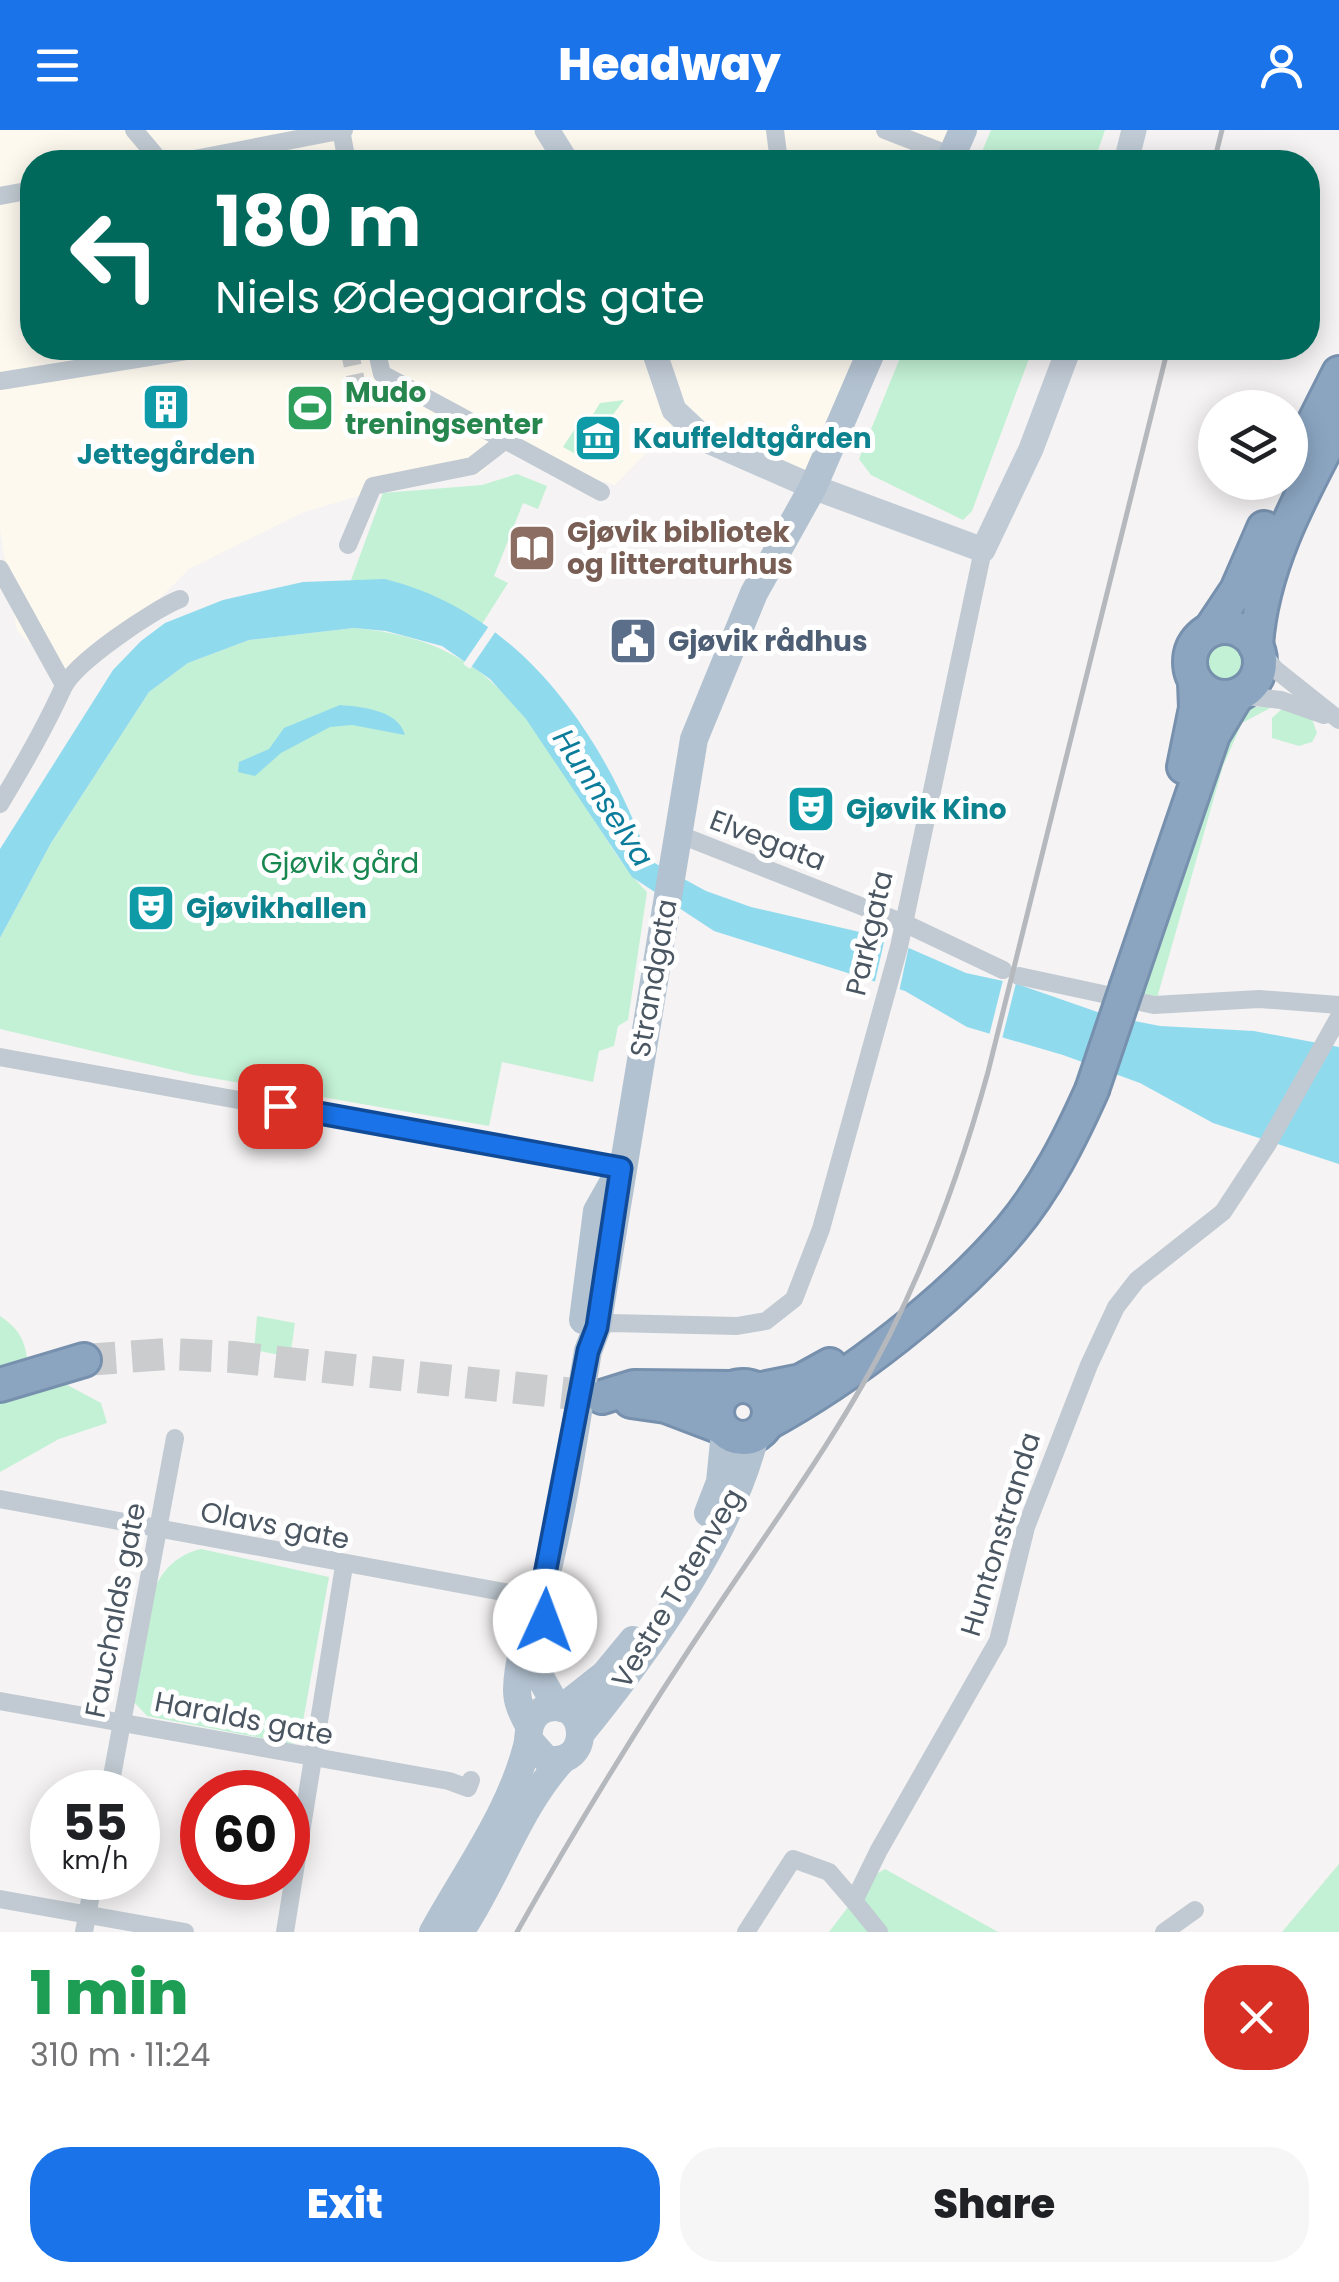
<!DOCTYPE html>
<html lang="en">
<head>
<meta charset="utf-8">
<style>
  body { margin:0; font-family:Poppins,sans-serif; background:#f6f6f6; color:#202124; height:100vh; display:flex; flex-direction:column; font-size:38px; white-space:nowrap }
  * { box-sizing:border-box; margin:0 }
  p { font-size:32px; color:#757577 }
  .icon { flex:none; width:55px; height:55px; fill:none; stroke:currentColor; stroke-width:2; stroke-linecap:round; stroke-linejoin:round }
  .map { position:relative; height:1802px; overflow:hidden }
  .drawer { display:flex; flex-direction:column; background:#fff; flex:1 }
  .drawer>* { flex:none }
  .banner { position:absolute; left:20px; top:20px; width:1300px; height:210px; border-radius:40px; box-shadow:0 5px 25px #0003; background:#00695c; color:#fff; overflow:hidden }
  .tools { position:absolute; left:1198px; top:260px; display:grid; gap:20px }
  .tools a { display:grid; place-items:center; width:110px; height:110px; border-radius:50%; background:#fff; box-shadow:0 5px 25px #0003; font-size:50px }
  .speed { position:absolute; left:30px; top:1640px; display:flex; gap:20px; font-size:50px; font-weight:700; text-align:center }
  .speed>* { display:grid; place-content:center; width:130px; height:130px; border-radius:50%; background:#fff; box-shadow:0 5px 25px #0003; line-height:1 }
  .speed small { font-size:25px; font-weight:400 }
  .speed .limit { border:15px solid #d22; background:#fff; color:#111 }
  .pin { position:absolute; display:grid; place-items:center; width:85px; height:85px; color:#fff; margin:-42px; border-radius:20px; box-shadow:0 5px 15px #0006 }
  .me { position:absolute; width:110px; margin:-55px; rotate:2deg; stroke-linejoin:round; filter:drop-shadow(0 0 8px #0008) }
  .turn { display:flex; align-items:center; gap:35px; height:210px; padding:0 30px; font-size:45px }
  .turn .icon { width:130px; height:130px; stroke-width:2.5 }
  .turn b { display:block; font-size:70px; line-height:85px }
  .round { display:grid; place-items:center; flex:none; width:105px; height:105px; border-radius:40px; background:#f6f6f6 }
  .overview { display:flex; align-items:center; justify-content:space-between; height:170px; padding:0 30px }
  h1 { font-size:60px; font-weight:800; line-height:75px; color:#1e9e55 }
  .button { display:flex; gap:20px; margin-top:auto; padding:20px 30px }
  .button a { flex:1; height:115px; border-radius:40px; background:#1a73e8; color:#fff; font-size:40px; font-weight:800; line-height:115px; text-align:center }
  .button a+a { background:#f6f6f6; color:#202124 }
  header { display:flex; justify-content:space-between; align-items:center; height:130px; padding:0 30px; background:#1a73e8; color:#fff; font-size:45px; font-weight:800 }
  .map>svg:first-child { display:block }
  .commercial { fill:#fdf9ef }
  .green { fill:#c3f1d5 }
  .water { fill:#90daee }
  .pier { fill:#f5f3f3 }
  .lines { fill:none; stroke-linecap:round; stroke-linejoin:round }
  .street-tunnel { stroke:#caccce; stroke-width:18; stroke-dasharray:18 9; stroke-linecap:butt }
  .highway-tunnel { stroke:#caccce; stroke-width:32; stroke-dasharray:32 16; stroke-linecap:butt }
  .highway-casing { stroke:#7690ad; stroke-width:38 }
  .street { stroke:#c1cad2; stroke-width:18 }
  .secondary { stroke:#c1cbd6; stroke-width:25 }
  .primary { stroke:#b3c2d1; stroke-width:28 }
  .highway { stroke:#8ba5c1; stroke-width:32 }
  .rail { stroke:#b5b8bd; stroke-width:5 }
  .highway-bridge-casing { stroke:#7690ad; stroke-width:38; stroke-linecap:butt }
  .highway-bridge { stroke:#8ba5c1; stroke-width:32 }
  .route-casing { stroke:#114b97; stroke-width:25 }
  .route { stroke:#1a73e8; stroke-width:18 }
  .labels { text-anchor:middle; stroke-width:10; stroke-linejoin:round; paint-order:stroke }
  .leisure-label { font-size:28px; font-weight:bold; fill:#27864d; stroke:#fff; text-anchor:start }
  .culture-label { font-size:28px; font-weight:bold; fill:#0d838f; stroke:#fff; text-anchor:start }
  .education-label { font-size:28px; font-weight:bold; fill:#785e54; stroke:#fff; text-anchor:start }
  .service-label { font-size:28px; font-weight:bold; fill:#4e5e75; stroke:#fff; text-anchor:start }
  .street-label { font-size:28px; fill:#4a5661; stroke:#fff }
  .park-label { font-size:28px; fill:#17864f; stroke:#fff }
  .water-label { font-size:30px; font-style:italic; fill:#0c7c9b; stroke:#fff }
</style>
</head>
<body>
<header><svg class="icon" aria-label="menu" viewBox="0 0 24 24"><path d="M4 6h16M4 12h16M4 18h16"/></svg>Headway<svg class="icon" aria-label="person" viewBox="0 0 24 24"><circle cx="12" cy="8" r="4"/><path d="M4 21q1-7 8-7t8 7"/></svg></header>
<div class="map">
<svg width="1339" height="1802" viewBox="0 0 1339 1802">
  <rect width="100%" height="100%" fill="#f5f3f3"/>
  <polygon class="commercial" points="0,0 968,0 954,32 32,32 32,218 872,218 810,359 672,296 615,355 502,321 481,343 390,357 304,382 189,439 74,555 17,501 0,400"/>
  <g class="green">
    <polygon points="991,0 1105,0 1094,32 997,32 981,24"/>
    <polygon points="904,218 1033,218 972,381 963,390 871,345 859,329"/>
    <polygon points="624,270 581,327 563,317 583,286 589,291 600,273"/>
    <polygon points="517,344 547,356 538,379 523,373 494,446 508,453 482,494 450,476 351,450 383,363 482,355"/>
    <path d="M354 498C478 509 518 571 581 669 603 702 619 734 647 762L628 890 618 896 614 916 599 921 593 952 502 932 489 996 194 945 0 899V808L51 713 149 562 188 533 249 510Z"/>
    <circle cx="1225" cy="533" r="20"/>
    <polygon points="1248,577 1272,577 1242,593 1223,636 1157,868 1137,864 1206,640"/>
    <polygon points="1282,579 1312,589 1317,603 1312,612 1299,616 1272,608 1272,588"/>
    <path d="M0 1186C20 1200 25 1210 28 1234L101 1273 107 1293 59 1309 0 1342Z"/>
    <polygon points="257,1186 295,1193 290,1227 254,1220"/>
    <path d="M201 1419 329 1447 300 1608 293 1614 147 1586 133 1571C142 1518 138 1433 201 1419Z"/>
    <polygon points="1339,1734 1339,1802 1282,1802"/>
    <polygon points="885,1739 998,1802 829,1802 871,1747"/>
  </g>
  <g class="water">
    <path d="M385 449C521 483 604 605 649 730L706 761 751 777 886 808 966 843 1017 854 1109 886 1160 896 1254 901 1339 917V1034L1213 993 1140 953 1063 925 967 897 905 861 714 801 632 747 526 589 490 549 442 516 386 501 354 498 249 510 188 533 149 562 51 713 0 808V719L113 540 141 511 165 493 223 470 303 452Z"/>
    <path d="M340 575C363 577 398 580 405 605L352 595 330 597 281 623 255 646 238 642 239 632 269 619 284 598Z"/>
  </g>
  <g class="pier">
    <polygon points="491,493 498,498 470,539 463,534"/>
    <polygon points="886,803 910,811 899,862 874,856"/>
    <polygon points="1004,846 1017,849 1001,913 988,910"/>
  </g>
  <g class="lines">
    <polyline class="street-tunnel" points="349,218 359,266"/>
    <polyline class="highway-tunnel" points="84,1230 168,1224 233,1227 602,1267"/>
    <g class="highway-casing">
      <g id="highway">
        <polyline points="1290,340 1339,243"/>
        <circle cx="1225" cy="532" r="35"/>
        <polyline points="1211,499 1237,460 1264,398"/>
        <path d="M1256 516C1261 436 1302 363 1339 293"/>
        <polyline points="1184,637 1196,578 1195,552"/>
        <polyline points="1127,856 1213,605 1237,565"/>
        <polyline points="0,1255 84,1230"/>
        <circle cx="743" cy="1282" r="26"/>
        <polyline points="757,1260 801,1251 830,1235"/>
        <polyline points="602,1267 634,1257 731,1258"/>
        <polyline points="631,1271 666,1276 721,1297"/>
        <path d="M767 1293C850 1248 950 1171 1011 1099 1046 1057 1070 1009 1092 960"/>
      </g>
    </g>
    <g class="street">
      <polyline points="134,0 161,32"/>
      <polyline points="341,0 347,32"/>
      <polyline points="775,0 779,32"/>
      <polyline points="885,0 952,26"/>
      <polyline points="179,32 344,0"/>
      <polyline points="0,66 32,60"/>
      <polyline points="376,218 382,244 601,362"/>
      <polyline points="0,251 205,218"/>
      <polyline points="359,266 359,267"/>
      <polyline points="348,415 373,356 472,336 503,312"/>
      <polyline points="0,439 64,555"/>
      <polyline points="1256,516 1275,539 1339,590"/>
      <polyline points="1237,565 1281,570 1324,585"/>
      <path d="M0 674C23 636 45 598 63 558 74 533 154 479 180 469"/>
      <polyline points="678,704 904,793 1003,840"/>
      <polyline points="1019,846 1154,875 1259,869 1339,875"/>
      <polyline points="0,927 621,1039"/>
      <polyline points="597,1197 611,1193 737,1196 766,1191 794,1169 821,1099 899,817 983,420"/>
      <polyline points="0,1369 541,1469"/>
      <polyline points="0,1571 449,1651 468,1658 471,1650"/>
      <polyline points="109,1662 175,1308"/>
      <polyline points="0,1769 185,1802"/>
      <polyline points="854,1771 879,1802"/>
      <polyline points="84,1802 94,1748"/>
      <polyline points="285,1802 344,1436"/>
      <polyline points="746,1802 793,1729 829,1742 854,1771 879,1720 998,1511 1026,1397 1089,1235 1116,1177 1137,1150 1223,1082 1267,1015 1339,887"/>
      <polyline points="1164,1802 1195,1780"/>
    </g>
    <g class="secondary">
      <polyline points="547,0 567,32"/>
      <polyline points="1126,32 1134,0"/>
      <polyline points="653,218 674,280 706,310 813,357 983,420 1031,319 1069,218"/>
    </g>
    <g class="primary">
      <polyline points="949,32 963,0"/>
      <polyline points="583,1190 597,1081 615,1049"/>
      <polyline points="708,1383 720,1352 725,1302"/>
      <polyline points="542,1505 540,1547 557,1577"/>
      <polyline points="562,1578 605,1544 633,1510"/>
      <path d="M529 1596C523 1584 517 1574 517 1560 518 1515 539 1476 549 1434 566 1364 576 1292 588 1221L597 1197 694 609 754 463 813 357 873 218"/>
      <path d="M582 1602C647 1522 730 1407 755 1306"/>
      <path d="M433 1802C466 1742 510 1683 527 1616 529 1608 528 1600 531 1593 534 1586 540 1580 548 1578 589 1567 593 1639 546 1629L529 1610"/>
      <path d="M460 1802C498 1746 517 1679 563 1629"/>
    </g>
    <use href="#highway" class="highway"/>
    <g class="rail">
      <polyline points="1214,32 1222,0"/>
      <path d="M517 1802C580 1690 648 1580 720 1473 779 1385 842 1299 890 1204 932 1120 963 1033 988 942L1168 218"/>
    </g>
    <g class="highway-bridge-casing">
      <polyline id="highway-bridge" points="1092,960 1127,856"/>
    </g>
    <use href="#highway-bridge" class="highway-bridge"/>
  </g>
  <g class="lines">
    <g class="route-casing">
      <polyline id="route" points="280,976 621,1038 597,1197 588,1221 540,1470 545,1491"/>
    </g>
    <use href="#route" class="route"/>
  </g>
  <defs>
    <g id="building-square" transform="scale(2.5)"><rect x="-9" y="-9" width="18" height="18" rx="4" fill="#0f9aa8" stroke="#fff"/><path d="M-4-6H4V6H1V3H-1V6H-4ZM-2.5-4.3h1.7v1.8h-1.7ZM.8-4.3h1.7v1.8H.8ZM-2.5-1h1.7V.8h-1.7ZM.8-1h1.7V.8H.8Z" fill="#fff"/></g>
    <g id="stadium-square" transform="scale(2.5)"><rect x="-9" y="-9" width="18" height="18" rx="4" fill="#2e9e5b" stroke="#fff"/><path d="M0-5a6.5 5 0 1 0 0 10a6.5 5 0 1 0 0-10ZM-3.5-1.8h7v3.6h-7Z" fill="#fff"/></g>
    <g id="museum-square" transform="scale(2.5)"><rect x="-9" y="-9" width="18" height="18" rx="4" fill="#0f9aa8" stroke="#fff"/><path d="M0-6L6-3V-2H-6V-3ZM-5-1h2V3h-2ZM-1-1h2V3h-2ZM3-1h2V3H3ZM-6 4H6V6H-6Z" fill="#fff"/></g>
    <g id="library-square" transform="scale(2.5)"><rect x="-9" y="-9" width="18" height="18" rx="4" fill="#8d6e63" stroke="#fff"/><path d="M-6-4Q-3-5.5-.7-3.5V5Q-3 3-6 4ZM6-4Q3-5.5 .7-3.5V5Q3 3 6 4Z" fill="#fff"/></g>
    <g id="civic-square" transform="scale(2.5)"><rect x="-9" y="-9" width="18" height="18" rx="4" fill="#5c6f8a" stroke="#fff"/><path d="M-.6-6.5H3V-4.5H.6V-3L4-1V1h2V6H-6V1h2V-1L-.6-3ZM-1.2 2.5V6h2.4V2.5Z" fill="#fff"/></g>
    <g id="theatre-square" transform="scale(2.5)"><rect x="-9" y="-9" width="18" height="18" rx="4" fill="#0f9aa8" stroke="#fff"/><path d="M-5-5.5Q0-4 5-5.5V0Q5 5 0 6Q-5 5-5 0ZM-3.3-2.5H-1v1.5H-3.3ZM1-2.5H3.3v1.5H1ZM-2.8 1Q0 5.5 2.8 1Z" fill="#fff"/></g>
  </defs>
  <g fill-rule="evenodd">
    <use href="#building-square" x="166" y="277"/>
    <use href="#stadium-square" x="310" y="278"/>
    <use href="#museum-square" x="598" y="308"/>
    <use href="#library-square" x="532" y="418"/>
    <use href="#civic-square" x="633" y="511"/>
    <use href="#theatre-square" x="811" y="679"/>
    <use href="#theatre-square" x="151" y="778"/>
  </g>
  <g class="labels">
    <g class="leisure-label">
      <text x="345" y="272">Mudo<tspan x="345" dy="32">treningsenter</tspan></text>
    </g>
    <g class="culture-label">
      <text x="633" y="318">Kauffeldtgården</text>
      <text x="166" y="334" text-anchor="middle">Jettegården</text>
      <text x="846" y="689">Gjøvik Kino</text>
      <text x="186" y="788">Gjøvikhallen</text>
    </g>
    <g class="education-label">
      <text x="567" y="412">Gjøvik bibliotek<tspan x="567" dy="32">og litteraturhus</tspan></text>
    </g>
    <g class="service-label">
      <text x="668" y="521">Gjøvik rådhus</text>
    </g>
    <g class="street-label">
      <text transform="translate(768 710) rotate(21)" y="10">Elvegata</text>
      <text transform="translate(869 803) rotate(-77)" y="10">Parkgata</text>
      <text transform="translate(653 848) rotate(-80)" y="10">Strandgata</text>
      <text transform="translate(275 1395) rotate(11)" y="10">Olavs gate</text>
      <text transform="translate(1000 1404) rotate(-73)" y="10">Huntonstranda</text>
      <text transform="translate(677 1458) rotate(-59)" y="10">Vestre Totenveg</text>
      <text transform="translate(115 1480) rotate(-79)" y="10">Fauchalds gate</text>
      <text transform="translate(244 1588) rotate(11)" y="10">Haralds gate</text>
    </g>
    <g class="park-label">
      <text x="340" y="743">Gjøvik gård</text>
    </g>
    <g class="water-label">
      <text transform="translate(603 668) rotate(57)" y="10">Hunnselva</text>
    </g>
  </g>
</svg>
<div class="tools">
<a><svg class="icon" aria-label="layers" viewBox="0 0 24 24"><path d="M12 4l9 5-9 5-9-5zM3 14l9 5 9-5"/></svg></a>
</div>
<div class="speed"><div>55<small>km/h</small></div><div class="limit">60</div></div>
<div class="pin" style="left:280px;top:976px;background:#d93025"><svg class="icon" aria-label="arrive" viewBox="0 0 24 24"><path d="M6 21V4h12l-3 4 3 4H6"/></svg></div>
<svg class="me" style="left:545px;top:1491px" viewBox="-20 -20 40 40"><circle r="19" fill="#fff"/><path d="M0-13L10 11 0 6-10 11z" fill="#1a73e8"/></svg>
<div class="banner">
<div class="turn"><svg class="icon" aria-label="left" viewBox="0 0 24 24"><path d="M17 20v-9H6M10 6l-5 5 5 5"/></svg><div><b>180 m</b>Niels Ødegaards gate</div></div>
</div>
</div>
<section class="drawer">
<div class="overview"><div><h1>1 min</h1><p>310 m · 11:24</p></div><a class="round" style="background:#d93025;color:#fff"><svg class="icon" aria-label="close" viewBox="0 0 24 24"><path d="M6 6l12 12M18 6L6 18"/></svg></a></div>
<div class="button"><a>Exit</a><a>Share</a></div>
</section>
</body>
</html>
